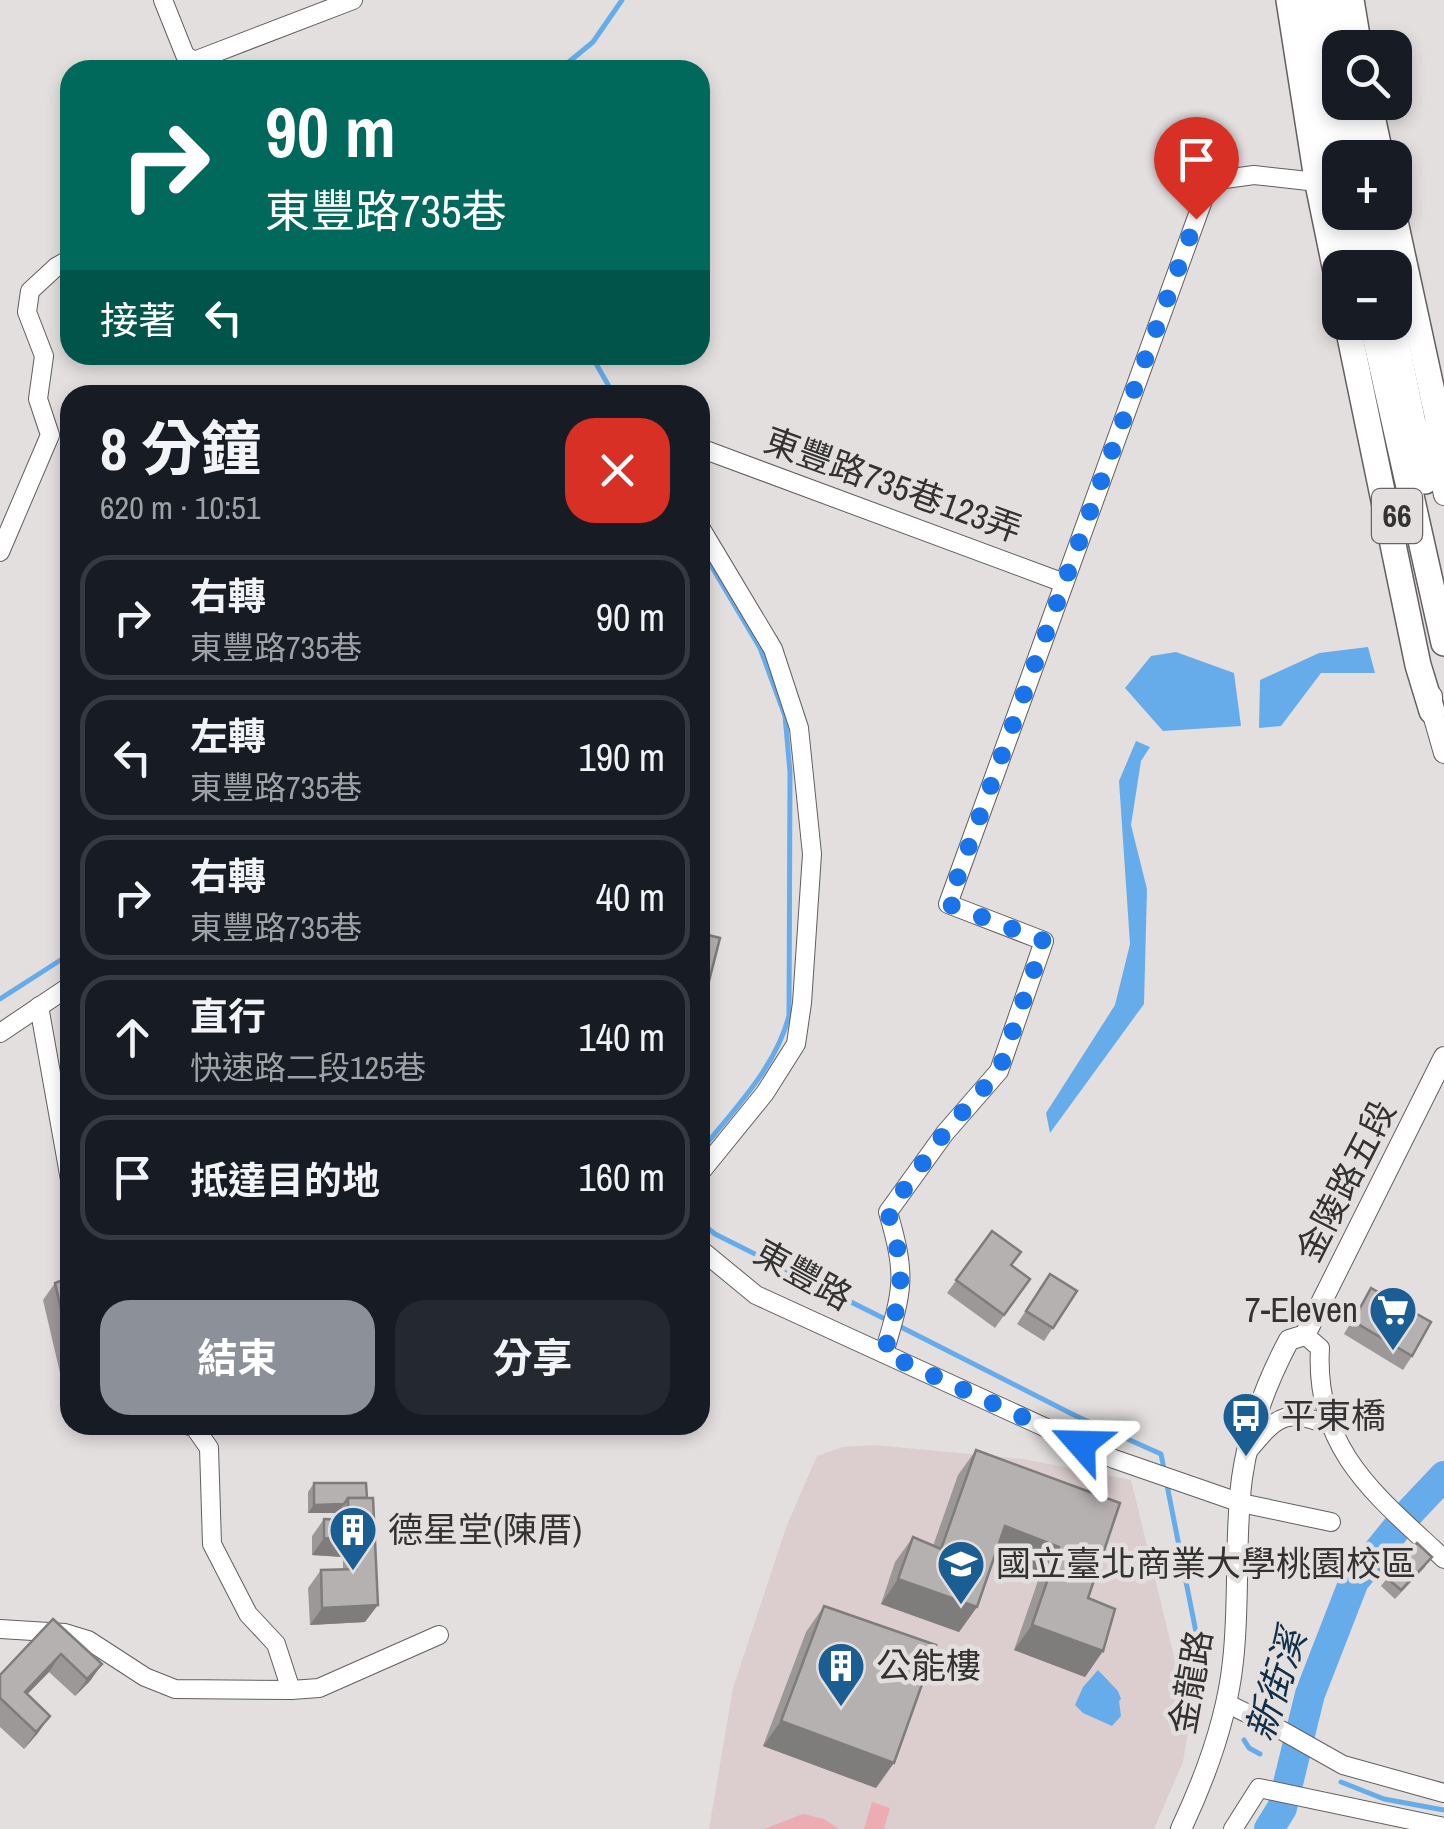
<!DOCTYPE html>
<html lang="zh-TW">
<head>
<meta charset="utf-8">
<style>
  body { margin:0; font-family:"Archivo Narrow","Noto Sans TC",sans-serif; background:#242831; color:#f1f3f6; height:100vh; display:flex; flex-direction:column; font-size:38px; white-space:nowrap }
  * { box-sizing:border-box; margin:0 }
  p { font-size:32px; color:#9ea1a6 }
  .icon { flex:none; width:55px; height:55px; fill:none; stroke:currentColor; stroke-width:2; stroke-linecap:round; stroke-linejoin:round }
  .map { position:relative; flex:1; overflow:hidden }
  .details { position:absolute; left:60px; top:385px; width:650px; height:1050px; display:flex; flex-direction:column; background:#171b24; border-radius:30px; box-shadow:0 5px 15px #0003 }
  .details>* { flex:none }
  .banner { position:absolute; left:60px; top:60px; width:650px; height:305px; border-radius:30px; box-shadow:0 5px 15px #0003; background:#00695c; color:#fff; overflow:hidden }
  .buttons { position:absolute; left:1322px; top:30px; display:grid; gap:20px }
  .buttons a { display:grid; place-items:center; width:90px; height:90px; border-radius:20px; background:#171b24; box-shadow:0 5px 15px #0003; font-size:50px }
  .pin { position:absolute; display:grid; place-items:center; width:85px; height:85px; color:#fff; margin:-102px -42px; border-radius:50% 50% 50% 0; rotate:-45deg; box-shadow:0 0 10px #0007 }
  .pin .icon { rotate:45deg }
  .me { position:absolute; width:110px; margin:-55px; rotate:295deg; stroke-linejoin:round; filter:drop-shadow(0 0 8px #0008) }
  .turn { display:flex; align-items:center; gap:35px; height:210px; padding:0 40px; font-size:45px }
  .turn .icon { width:130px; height:130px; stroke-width:2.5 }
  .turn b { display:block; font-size:70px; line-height:85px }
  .then { display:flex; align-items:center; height:95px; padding:0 40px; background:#0003; gap:20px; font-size:38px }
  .round { display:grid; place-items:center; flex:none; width:105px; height:105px; border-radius:30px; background:#242831 }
  .overview { display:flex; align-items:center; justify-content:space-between; height:170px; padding:0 40px }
  h1 { font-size:60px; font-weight:700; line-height:75px }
  .cta { display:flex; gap:20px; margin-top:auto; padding:20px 40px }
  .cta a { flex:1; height:115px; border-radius:30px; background:#8c9099; color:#fff; font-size:40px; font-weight:700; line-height:115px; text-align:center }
  .cta a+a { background:#242831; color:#f1f3f6 }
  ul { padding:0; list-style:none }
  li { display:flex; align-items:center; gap:30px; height:125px; margin:0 20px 15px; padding:0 20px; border:5px solid #363941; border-radius:30px }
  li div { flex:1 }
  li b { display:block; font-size:38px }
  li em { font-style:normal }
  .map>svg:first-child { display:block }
  .built { fill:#dccecf }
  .green { fill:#ecacb2 }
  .water { fill:#67acea }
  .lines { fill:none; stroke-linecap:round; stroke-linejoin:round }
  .stream { stroke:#67acea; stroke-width:5 }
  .river { stroke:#67acea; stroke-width:30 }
  .minor-casing { stroke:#635e5f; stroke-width:20 }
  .major-casing { stroke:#635e5f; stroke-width:22 }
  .highway-casing { stroke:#635e5f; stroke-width:28 }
  .minor { stroke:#fff; stroke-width:18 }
  .major { stroke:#fff; stroke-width:20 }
  .highway { stroke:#fff; stroke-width:25 }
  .wall { fill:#9d9898 }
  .shaded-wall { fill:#7f7c7c }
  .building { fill:#b6b1b1; stroke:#7f7c7c; stroke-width:2.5 }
  .route { stroke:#1a73e8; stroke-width:18; stroke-dasharray:0 32.4 }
  .labels { text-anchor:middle; stroke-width:9; stroke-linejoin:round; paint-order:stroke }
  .shield { fill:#e4dfdf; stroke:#686565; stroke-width:2.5 }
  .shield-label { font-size:32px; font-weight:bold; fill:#333131 }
  .street-label { font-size:35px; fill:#333131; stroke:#e4dfdf }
  .poi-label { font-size:35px; fill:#333131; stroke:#e4dfdf; text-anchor:start }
  .water-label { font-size:38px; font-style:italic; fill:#112f48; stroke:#e4dfdf }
</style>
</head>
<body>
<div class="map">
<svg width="1444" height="1829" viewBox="0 0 1444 1829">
  <rect width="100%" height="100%" fill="#e4dfdf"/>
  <polygon class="built" points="874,1445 1023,1459 1131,1480 1190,1722 1183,1762 1154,1829 709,1829 733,1688 787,1525 817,1456 842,1447"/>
  <g class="green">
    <polygon points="872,1802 890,1808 884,1829 864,1829"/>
    <polygon points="803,1814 824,1819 839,1829 764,1829"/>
  </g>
  <g class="water">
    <polygon points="1368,647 1375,673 1321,673 1281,726 1259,728 1260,680 1319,653"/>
    <polygon points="1176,652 1234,673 1241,726 1163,731 1125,688 1151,656"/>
    <polygon points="1136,741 1150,747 1141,761 1131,825 1147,889 1144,1004 1050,1133 1046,1113 1115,1005 1130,944 1119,781"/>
    <polygon points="1098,1670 1118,1691 1121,1699 1119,1701 1121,1716 1112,1726 1083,1713 1075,1705 1083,1687"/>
  </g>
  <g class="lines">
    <g class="stream">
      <polyline points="559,70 593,42 622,0"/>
      <polyline points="591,355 614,395"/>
      <path d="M700 547 760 648 785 716 790 772 789 1016C775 1069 733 1110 700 1152"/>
      <polyline points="0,999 70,954"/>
      <polyline points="700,1222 715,1234 887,1320"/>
      <polyline points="897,1325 1076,1416 1161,1454 1164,1469"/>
      <polyline points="1166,1480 1205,1678"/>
      <polyline points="1244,1740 1249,1748 1260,1754"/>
      <polyline points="1341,1782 1384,1799 1444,1810"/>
    </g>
    <polyline class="river" points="1269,1829 1282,1808 1310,1694 1354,1581 1409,1513 1444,1476"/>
    <g class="minor-casing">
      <g id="minor">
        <polyline points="163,0 185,55 194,61 353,0"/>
        <polyline points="700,448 1064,583"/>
        <polyline points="700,527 773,649 799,728 812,854 802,1003 796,1044 765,1093 700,1173"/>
        <polyline points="0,552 50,435 38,399 44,356 27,312 30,291 56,267 70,259"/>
        <polyline points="39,1006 70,1180"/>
        <polyline points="0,1033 70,986"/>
        <polyline points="700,1249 756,1295 1114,1459 1241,1503 1331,1522"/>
        <path d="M1305 1335 1320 1348C1314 1450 1377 1496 1444 1559"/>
        <path d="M884 1353C903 1289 907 1277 888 1212L945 1133 999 1071 1044 941 948 904 1210 181 1254 175 1308 181"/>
        <path d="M1248 1451C1280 1412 1287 1409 1334 1427"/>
        <polyline points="0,1629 65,1633 88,1640 145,1677 175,1689 291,1690 276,1644 248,1614 212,1544 209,1448 195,1428 187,1425"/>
        <polyline points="291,1690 319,1688 439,1635"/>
        <polyline points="1226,1703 1281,1730 1343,1765 1444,1793"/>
        <polyline points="1233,1829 1259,1788 1444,1827"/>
      </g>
    </g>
    <g class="major-casing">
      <g id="major">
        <polyline points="1430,429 1444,495"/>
        <polyline points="1432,696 1432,711 1444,753"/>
        <path d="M1181 1829C1206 1776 1227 1720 1233 1661 1240 1601 1234 1538 1242 1478 1249 1429 1266 1383 1289 1340L1305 1335 1444 1057"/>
      </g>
    </g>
    <g class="highway-casing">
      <g id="highway">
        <polyline points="1289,0 1317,179 1340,291"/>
        <polyline points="1307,0 1340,183"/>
        <polyline points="1330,0 1340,60"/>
        <polyline points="1351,0 1359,48"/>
        <polyline points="1347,102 1358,158"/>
        <polyline points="1369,102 1381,158"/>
        <polyline points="1347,212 1359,268"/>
        <polyline points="1370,212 1381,268"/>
        <polyline points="1393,212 1444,447"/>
        <polyline points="1347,322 1418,665 1432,711"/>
        <polyline points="1372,322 1444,643"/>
        <polyline points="1392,322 1425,481"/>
      </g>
    </g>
    <use href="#minor" class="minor"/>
    <use href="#major" class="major"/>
    <use href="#highway" class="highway"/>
  </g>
  <g class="wall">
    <polygon points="992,1231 1011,1266 1030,1279 995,1328 947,1293"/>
    <polygon points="1050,1274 1077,1291 1044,1341 1017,1324"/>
    <polygon points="70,1277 70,1408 68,1407 43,1300 55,1283"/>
    <polygon points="1371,1288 1412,1356 1403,1370 1344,1334"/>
    <polygon points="976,1450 1120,1503 1088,1598 1103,1651 1085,1677 1014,1650 1041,1572 995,1555 977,1607 959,1632 881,1604 895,1562 913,1537 933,1546 958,1475"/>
    <polygon points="314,1483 366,1483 365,1622 310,1625 308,1588 321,1570 343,1570 343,1557 312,1555 312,1536 324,1519 336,1520 338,1513 308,1513 308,1492"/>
    <polygon points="1394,1560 1426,1566 1395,1599 1381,1586 1392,1572 1388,1568"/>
    <polygon points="824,1606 876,1788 763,1746 806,1632"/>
    <polygon points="53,1619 102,1664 90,1681 75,1696 49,1672 27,1694 38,1733 24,1749 0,1727 0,1675"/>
  </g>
  <g class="shaded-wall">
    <polygon points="700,979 709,981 700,993"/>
    <polygon points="344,1504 338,1513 308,1513 314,1505"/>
    <polygon points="348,1515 358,1515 346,1532 336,1532"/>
    <polygon points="1005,1526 1059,1547 1041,1572 987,1552"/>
    <polygon points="324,1538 355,1540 343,1557 312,1555"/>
    <polygon points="898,1579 977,1607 959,1632 881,1604"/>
    <polygon points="378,1605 365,1622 310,1625 322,1608"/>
    <polygon points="1032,1625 1103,1651 1085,1677 1014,1650"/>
    <polygon points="61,1654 49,1672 13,1709 25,1692"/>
    <polygon points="102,1664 90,1681 75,1696 87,1679"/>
    <polygon points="50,1716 38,1733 24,1749 36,1732"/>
    <polygon points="781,1721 894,1763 876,1788 763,1746"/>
  </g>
  <g class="building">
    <polygon points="700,933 720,938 709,981 700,979"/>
    <polygon points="992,1231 1021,1252 1011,1265 1030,1279 1004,1315 956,1280"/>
    <polygon points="1050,1274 1077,1291 1053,1328 1026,1311"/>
    <polygon points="70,1277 70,1348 55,1283"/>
    <polygon points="1371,1288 1431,1322 1412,1356 1353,1321"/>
    <polygon points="976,1450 1120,1503 1088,1598 1115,1609 1103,1651 1032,1625 1059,1547 1005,1526 977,1607 898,1579 913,1537 941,1549"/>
    <polygon points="314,1483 366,1483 367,1498 348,1498 344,1504 314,1505"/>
    <polygon points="348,1498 373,1498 378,1605 322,1608 321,1570 356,1569 355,1540 324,1538 324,1519 358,1520 358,1515 348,1515"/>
    <polygon points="1417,1543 1432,1557 1401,1590 1387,1578 1399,1565 1394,1560 1403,1549 1407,1553"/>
    <polygon points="824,1606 936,1645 894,1763 781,1721"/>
    <polygon points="53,1619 102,1664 87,1679 61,1654 25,1692 50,1716 36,1732 0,1698 0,1675"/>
  </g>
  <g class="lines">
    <path class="route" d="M1081 1444 884 1353C903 1289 907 1277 888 1212L945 1132 999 1071 1044 941 948 904 1196 219"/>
  </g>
  <defs>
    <g id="supermarket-pin" transform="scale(2.5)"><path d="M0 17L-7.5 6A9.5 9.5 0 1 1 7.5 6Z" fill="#1b5e93" stroke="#e4dfdf"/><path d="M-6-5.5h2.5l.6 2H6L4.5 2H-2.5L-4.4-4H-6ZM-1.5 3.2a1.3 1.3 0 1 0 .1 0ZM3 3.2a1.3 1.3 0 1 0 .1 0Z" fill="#fff"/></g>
    <g id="bus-pin" transform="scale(2.5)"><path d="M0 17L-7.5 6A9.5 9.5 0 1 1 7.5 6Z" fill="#1b5e93" stroke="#e4dfdf"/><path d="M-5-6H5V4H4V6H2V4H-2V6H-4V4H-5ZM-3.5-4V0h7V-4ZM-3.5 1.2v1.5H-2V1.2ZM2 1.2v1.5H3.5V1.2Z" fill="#fff"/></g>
    <g id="building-pin" transform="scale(2.5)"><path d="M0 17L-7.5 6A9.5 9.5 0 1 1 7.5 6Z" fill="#1b5e93" stroke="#e4dfdf"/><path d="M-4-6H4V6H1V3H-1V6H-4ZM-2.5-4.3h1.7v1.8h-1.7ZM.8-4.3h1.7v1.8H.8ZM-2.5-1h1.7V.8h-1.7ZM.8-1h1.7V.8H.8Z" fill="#fff"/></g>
    <g id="university-pin" transform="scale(2.5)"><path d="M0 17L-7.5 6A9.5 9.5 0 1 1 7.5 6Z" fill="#1b5e93" stroke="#e4dfdf"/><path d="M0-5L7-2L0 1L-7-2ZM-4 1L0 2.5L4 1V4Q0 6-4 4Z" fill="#fff"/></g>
  </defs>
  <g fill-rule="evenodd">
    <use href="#supermarket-pin" x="1393" y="1310"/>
    <use href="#bus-pin" x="1246" y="1416"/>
    <use href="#building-pin" x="353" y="1530"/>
    <use href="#university-pin" x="961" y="1564"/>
    <use href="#building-pin" x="841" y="1666"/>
  </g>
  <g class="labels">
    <rect class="shield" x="1372" y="489" width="50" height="54" rx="8"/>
    <g class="shield-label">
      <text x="1397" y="527">66</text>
    </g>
    <g class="street-label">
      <text transform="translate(893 485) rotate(20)" y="12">東豐路735巷123弄</text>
      <text transform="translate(1346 1181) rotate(-63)" y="12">金陵路五段</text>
      <text transform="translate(803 1275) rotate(29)" y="12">東豐路</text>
      <text transform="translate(1191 1682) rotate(-80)" y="12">金龍路</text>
    </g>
    <g class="poi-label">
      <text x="1358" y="1322" text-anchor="end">7-Eleven</text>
      <text x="1281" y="1428">平東橋</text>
      <text x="388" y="1542">德星堂(陳厝)</text>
      <text x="996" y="1576">國立臺北商業大學桃園校區</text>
      <text x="876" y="1678">公能樓</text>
    </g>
    <g class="water-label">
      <text transform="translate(1276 1685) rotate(-72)" y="13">新街溪</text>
    </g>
  </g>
</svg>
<div class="buttons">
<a><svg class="icon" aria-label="search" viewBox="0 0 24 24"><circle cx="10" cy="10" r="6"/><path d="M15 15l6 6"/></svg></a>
<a>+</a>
<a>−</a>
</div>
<div class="pin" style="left:1196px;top:219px;background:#d93025"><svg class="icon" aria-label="arrive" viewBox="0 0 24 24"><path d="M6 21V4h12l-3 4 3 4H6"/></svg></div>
<svg class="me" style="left:1081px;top:1444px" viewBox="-20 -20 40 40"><path d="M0-17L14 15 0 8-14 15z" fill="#1a73e8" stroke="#fff" stroke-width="4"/></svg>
<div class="banner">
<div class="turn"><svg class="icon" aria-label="right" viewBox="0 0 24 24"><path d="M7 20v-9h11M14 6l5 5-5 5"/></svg><div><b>90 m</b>東豐路735巷</div></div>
<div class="then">接著<svg class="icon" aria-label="left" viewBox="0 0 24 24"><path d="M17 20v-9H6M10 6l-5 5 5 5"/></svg></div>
</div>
<section class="details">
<div class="overview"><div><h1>8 分鐘</h1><p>620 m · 10:51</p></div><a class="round" style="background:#d93025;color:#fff"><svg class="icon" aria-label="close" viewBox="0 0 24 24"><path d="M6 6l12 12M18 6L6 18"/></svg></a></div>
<ul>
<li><svg class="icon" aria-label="right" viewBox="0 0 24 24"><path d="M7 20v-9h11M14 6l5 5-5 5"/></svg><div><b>右轉</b><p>東豐路735巷</p></div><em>90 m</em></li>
<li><svg class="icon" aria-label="left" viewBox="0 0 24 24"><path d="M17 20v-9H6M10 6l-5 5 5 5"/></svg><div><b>左轉</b><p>東豐路735巷</p></div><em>190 m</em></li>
<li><svg class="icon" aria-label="right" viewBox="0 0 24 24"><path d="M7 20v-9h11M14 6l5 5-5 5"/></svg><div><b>右轉</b><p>東豐路735巷</p></div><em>40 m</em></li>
<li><svg class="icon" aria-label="ahead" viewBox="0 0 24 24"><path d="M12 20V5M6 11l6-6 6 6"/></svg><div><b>直行</b><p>快速路二段125巷</p></div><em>140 m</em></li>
<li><svg class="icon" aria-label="arrive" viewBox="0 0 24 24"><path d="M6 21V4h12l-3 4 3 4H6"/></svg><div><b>抵達目的地</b></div><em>160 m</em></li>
</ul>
<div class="cta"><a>結束</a><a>分享</a></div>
</section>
</div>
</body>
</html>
